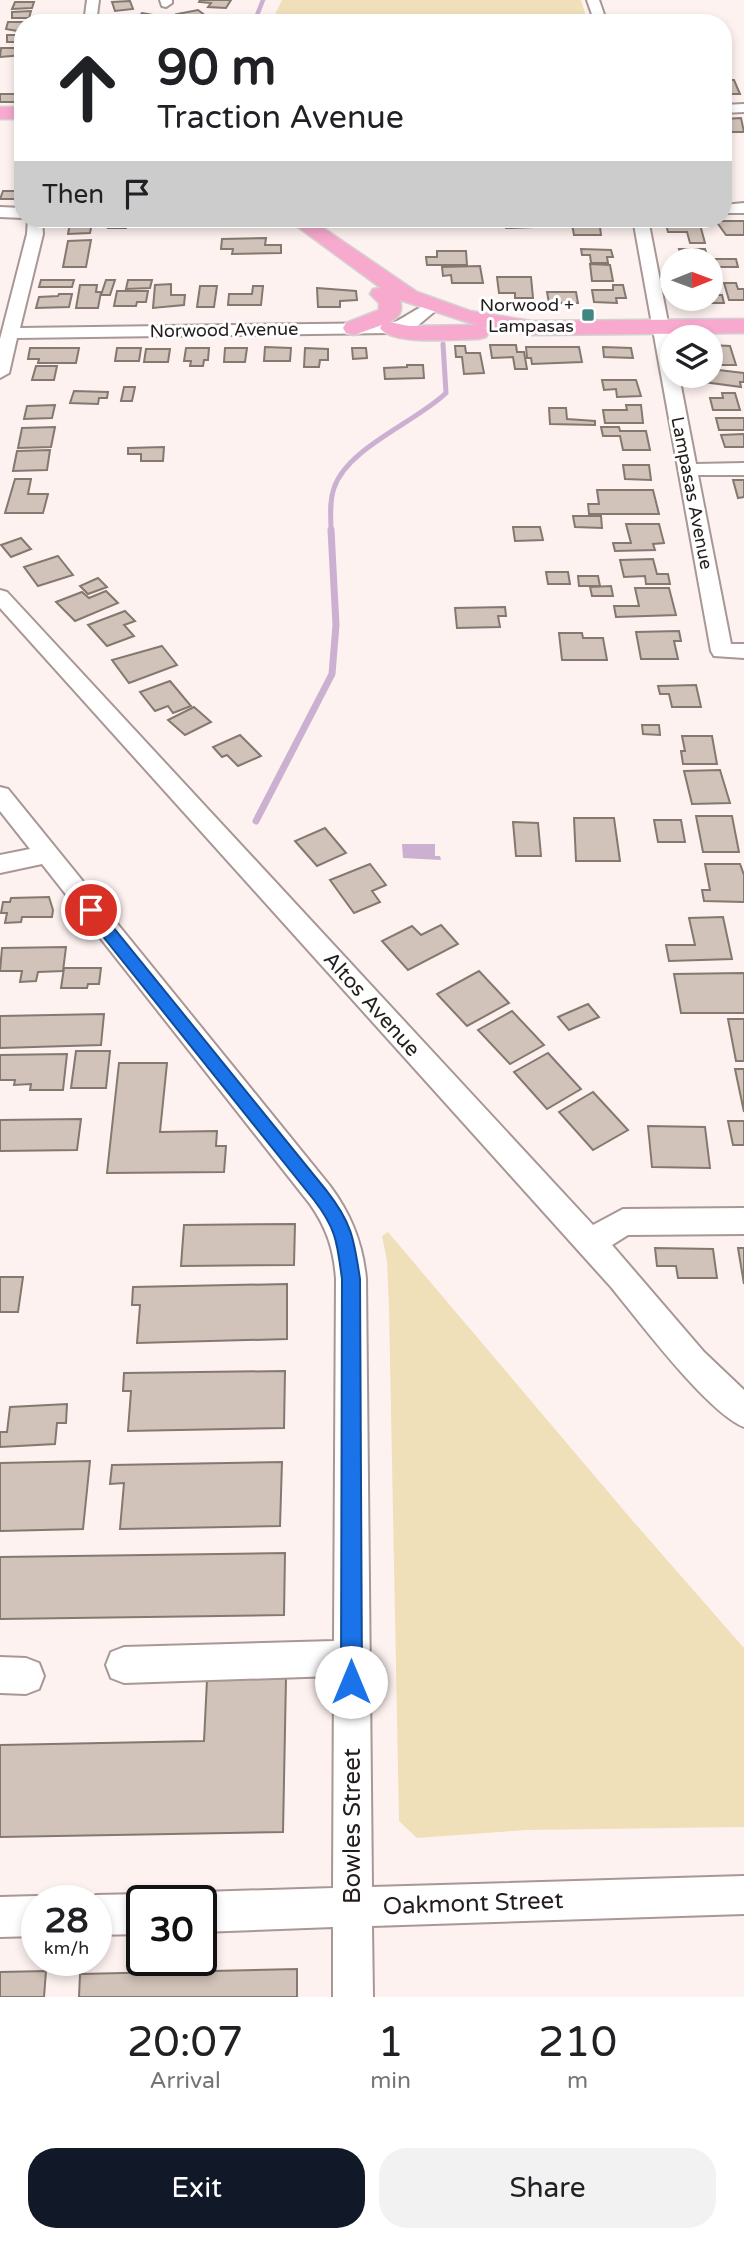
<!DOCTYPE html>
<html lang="en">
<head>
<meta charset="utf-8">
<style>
  body { margin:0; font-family:"Varela Round",sans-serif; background:#f2f2f2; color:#202124; height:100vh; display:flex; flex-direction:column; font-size:26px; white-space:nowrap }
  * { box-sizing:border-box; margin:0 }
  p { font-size:23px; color:#757577 }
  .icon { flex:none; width:38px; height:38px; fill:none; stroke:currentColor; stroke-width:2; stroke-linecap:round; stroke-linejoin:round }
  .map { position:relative; height:1997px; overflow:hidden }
  .panel { display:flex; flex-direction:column; background:#fff; flex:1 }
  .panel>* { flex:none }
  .hud { position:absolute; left:14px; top:14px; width:718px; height:214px; border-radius:28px; box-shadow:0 4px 10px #0003; background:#fff; color:#202124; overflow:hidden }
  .needle { width:46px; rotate:89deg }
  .buttons { position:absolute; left:660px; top:248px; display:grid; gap:14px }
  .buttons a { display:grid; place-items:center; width:63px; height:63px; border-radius:50%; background:#fff; box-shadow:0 4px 10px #0003; font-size:35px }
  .speed { position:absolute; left:21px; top:1885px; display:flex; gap:14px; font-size:35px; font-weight:700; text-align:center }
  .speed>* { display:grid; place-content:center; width:91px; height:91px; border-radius:50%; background:#fff; box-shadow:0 4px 10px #0003; line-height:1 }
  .speed small { font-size:18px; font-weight:400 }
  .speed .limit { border:4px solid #111; border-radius:10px; background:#fff; color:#111 }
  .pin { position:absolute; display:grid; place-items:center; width:60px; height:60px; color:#fff; margin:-30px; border:4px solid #fff; border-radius:50%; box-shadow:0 2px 7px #0007 }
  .me { position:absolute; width:77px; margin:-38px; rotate:0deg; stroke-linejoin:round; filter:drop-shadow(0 0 5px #0008) }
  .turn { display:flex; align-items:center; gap:24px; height:147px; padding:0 28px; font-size:32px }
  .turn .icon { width:91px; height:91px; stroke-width:2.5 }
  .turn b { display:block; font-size:49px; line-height:60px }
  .then { display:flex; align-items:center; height:66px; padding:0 28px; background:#0003; gap:14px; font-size:26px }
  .eta { display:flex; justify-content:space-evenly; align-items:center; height:119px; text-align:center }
  .eta b { font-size:42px; font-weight:600; line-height:49px }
  .cta { display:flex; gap:14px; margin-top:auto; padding:14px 28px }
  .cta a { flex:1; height:80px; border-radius:28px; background:#111827; color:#fff; font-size:28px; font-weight:600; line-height:80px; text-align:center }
  .cta a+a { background:#f2f2f2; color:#202124 }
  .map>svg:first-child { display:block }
  .green { fill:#efe0b9 }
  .water { fill:#ccb0d2 }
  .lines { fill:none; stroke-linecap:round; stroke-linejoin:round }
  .stream-far2 { stroke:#ccb0d2; stroke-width:4.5 }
  .stream-far1 { stroke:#ccb0d2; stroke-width:5 }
  .stream { stroke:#ccb0d2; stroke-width:7 }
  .building { fill:#d1c3b9; stroke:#84786f; stroke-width:2 }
  .minor-casing { stroke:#a89795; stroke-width:4 }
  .major-casing { stroke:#d3d2d2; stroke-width:3 }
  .minor { fill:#fff; fill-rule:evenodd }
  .major { fill:#f7a9ce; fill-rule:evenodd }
  .route { fill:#1a73e8; stroke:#114b97; stroke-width:2 }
  .poi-dot { fill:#408781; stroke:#fff; stroke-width:2.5 }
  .labels { text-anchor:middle; stroke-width:6; stroke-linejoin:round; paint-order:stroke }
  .far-poi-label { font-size:18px; fill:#231d1c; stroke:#fff; text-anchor:end }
  .far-street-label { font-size:18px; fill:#231d1c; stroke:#fff }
  .street-label { font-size:21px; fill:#231d1c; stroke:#fff }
  .near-street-label { font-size:24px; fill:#231d1c; stroke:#fff }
</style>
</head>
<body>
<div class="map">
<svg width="744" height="1997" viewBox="0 0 744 1997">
  <rect width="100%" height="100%" fill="#fdf2f0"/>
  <g class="green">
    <polygon points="282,0 581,0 588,23 271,23"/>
    <polygon points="388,1232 632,1520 744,1648 744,1827 526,1830 417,1838 399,1821 389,1308 387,1261 382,1236"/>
  </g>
  <polygon class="water" points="402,844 435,844 435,856 440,856 441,860 403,858"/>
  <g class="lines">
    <g class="stream-far2">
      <polyline points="254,23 263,0"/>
      <polyline points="353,221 357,219"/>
    </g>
    <path class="stream-far1" d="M331 531C331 517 329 502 334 488 347 448 416 422 446 393L443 344"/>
    <polyline class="stream" points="256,821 332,674 336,625 331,530"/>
  </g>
  <g class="building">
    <polygon points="200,0 231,0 226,8 208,7 211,3 199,2"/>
    <polygon points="130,1 133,9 115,11 112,2"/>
    <polygon points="15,2 34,2 32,8 12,9"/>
    <polygon points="198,10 206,16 186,21 177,14"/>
    <polygon points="31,11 29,18 12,18 12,12"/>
    <polygon points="142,13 153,15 167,17 160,23 137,19"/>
    <polygon points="8,22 27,22 23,23 23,32 6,29"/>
    <polygon points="7,35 23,35 22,42 7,42"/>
    <polygon points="1,48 23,48 23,55 0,57"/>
    <polygon points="723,80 734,80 740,94 723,94"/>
    <polygon points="0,94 18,94 15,102 0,102"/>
    <polygon points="741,118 744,132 726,132 723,119"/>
    <polygon points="3,191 23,191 23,199 0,199"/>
    <polygon points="571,219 605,219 607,227 600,227 601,235 574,235"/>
    <polygon points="504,220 533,220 534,227 506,228"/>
    <polygon points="127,221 126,228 108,228 108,222"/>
    <polygon points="665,221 699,221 705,243 690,243 687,232 668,232"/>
    <polygon points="716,221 744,221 744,235 726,235"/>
    <polygon points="70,223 92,223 90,233 68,234"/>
    <polygon points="266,238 265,245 281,245 281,253 232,254 233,249 221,249 222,239"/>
    <polygon points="91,240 86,267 63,267 68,241"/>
    <polygon points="581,249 611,250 613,257 607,257 608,263 591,263 590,255 582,255"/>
    <polygon points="679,249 705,249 709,261 683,261"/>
    <polygon points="437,251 466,251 467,265 427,265 426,257 437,257"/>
    <polygon points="715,259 736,259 738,267 718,267"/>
    <polygon points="590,264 610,265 613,281 592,281"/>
    <polygon points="480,266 483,283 452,283 451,275 443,276 442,267"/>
    <polygon points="497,277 531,277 533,298 515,298 515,293 499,293"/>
    <polygon points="41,280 74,280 72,287 39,287"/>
    <polygon points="106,280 115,280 110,295 101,295"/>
    <polygon points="128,280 152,280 150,288 126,289"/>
    <polygon points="724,283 736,283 738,289 744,289 744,300 729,300"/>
    <polygon points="171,284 171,295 185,295 184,305 153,308 155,285"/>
    <polygon points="80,285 97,285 96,292 101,292 98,308 76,308"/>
    <polygon points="613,285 623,285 626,298 616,298 617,303 594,302 592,290 613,290"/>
    <polygon points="200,286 217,286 214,307 197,307"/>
    <polygon points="253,286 263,286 261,305 228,305 229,294 252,294"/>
    <polygon points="317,288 356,291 357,300 340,301 340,307 318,307"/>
    <polygon points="710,288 714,295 722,295 724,303 685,303 684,299 710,299"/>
    <polygon points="117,291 148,291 146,302 137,302 136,306 114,306"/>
    <polygon points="547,292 576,292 578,303 549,303"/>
    <polygon points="59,294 72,294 69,307 36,308 39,297 58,296"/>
    <polygon points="490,345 516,345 517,352 524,352 527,369 515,369 513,357 492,358"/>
    <polygon points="710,345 730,346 736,365 710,365"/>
    <polygon points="455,346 465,346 466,353 480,353 484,373 464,374 462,357 456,357"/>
    <polygon points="265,347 291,348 290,361 264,361"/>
    <polygon points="526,347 579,347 582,362 532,364 531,358 527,358"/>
    <polygon points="603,347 631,348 633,358 604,357"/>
    <polygon points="30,348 79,348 76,363 38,363 39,359 28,359"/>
    <polygon points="117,348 141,348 139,361 115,361"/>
    <polygon points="186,348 209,348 208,360 204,360 203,366 190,366 191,361 184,361"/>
    <polygon points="225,348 247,348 245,362 224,362"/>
    <polygon points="305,348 328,349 328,360 320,360 319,367 304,367"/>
    <polygon points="352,348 366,348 367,358 353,359"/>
    <polygon points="146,349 170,349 168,362 144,362"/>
    <polygon points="407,365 423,365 424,378 385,379 384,368 407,367"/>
    <polygon points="36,366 57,366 54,380 32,380"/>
    <polygon points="710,369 744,373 744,382 740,382 741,387 704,382 703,376 710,376"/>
    <polygon points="602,380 636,380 641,396 617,397 616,389 604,390"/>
    <polygon points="124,387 135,387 132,401 121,401"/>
    <polygon points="74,391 108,392 107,398 99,398 98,404 70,403"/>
    <polygon points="722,393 735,393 740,410 713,410 710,398 723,398"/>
    <polygon points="55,405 52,418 24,419 27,406"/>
    <polygon points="626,405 641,405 643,423 605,423 603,410 627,410"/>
    <polygon points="549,408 566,408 567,419 595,421 595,425 550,424"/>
    <polygon points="716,418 744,418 744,430 719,430"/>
    <polygon points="55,427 51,447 18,448 22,428"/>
    <polygon points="601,427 619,427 620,431 646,431 650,450 623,450 620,436 603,436"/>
    <polygon points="744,434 744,447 725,447 721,435"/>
    <polygon points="164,447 163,461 141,461 141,454 128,454 128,448"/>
    <polygon points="50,450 47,470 13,471 17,451"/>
    <polygon points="623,465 649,465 651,480 625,479"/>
    <polygon points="15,479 31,479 28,494 48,494 43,513 5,513"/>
    <polygon points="733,480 744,480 744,497 738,498"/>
    <polygon points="597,490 653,490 659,514 589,514 588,504 599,504"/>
    <polygon points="573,516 601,516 602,528 575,527"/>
    <polygon points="626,524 659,524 664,543 653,544 655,550 615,551 613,543 631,543"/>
    <polygon points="513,527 540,527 543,540 515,541"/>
    <polygon points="21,538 31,549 11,557 1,545"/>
    <polygon points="58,556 73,575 38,586 24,567"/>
    <polygon points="653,559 657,574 668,574 670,584 646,584 645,576 624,577 620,560"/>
    <polygon points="546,572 568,572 570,584 548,584"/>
    <polygon points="578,576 598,576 600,586 579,586"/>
    <polygon points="98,578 107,587 88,594 80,586"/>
    <polygon points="611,586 613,596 592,596 590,587"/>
    <polygon points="635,588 669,588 676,615 616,617 614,606 639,606"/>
    <polygon points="106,591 118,603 75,621 56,602 82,592 89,598"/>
    <polygon points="505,607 506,616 498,616 500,627 457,628 455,608"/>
    <polygon points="125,611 135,621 124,625 134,636 107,646 88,625"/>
    <polygon points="679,631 681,641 674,641 678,659 641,659 636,632"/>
    <polygon points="559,633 582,633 583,638 603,638 607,660 562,660"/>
    <polygon points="162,646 177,665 129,683 112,660"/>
    <polygon points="170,681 191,706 173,713 168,706 155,711 140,692"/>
    <polygon points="696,685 701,707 672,707 669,694 660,694 658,686"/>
    <polygon points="194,707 211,722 185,735 168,720"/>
    <polygon points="642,725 659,725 660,735 643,734"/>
    <polygon points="240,735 261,756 238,766 227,755 222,757 213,747"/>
    <polygon points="682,736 712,736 717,764 683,764 681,751 685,751"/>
    <polygon points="720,770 730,803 692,804 684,771"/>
    <polygon points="696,816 732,816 739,852 703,852"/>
    <polygon points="574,818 614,818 620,861 576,861"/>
    <polygon points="654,820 681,820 685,842 658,842"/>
    <polygon points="513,822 538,823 541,856 516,856"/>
    <polygon points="325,828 346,853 317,866 295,841"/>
    <polygon points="370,864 386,885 372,891 380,902 354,913 330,880"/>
    <polygon points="705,864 740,864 744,875 744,902 704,901 702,890 710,890"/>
    <polygon points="49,897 53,910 52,917 22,917 21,922 5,923 7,913 1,913 3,902 10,902 11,898"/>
    <polygon points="723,917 732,959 669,961 666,945 695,945 689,918"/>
    <polygon points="441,925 458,944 408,970 382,941 412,926 421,935"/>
    <polygon points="66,947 63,971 38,972 36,981 20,982 22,971 0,971 2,948"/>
    <polygon points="64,968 101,968 99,984 88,984 87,988 61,988"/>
    <polygon points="479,971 509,1003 467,1026 437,994"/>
    <polygon points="744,973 744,1013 681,1013 674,974"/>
    <polygon points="588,1004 599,1017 569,1030 558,1017"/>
    <polygon points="512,1011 544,1045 510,1064 478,1030"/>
    <polygon points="104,1014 101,1045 0,1048 0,1016"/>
    <polygon points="728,1019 744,1019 744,1061 736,1061"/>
    <polygon points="76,1051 110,1051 106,1088 71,1088"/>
    <polygon points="548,1053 581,1089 547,1109 514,1072"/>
    <polygon points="67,1054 63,1090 30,1090 31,1084 14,1085 15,1080 0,1080 0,1055"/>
    <polygon points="119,1063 167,1063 160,1132 217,1131 216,1146 226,1146 224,1172 107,1173"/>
    <polygon points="735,1069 744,1069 744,1112"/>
    <polygon points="593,1092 628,1130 593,1150 559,1112"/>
    <polygon points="81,1119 77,1150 0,1151 0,1120"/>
    <polygon points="728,1121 744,1121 744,1145 733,1145"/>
    <polygon points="648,1126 705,1127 710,1168 652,1167"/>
    <polygon points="295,1224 294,1265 181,1266 184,1225"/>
    <polygon points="655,1248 713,1249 717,1278 678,1278 676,1266 657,1266"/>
    <polygon points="738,1248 744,1248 744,1284"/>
    <polygon points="0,1277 23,1277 18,1312 0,1312"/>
    <polygon points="287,1284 287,1339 137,1343 140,1305 132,1305 133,1287"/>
    <polygon points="285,1371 284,1428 128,1431 131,1391 123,1391 124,1373"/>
    <polygon points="67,1404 66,1423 57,1423 55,1444 0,1447 0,1432 7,1432 10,1407"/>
    <polygon points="90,1461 83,1529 0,1531 0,1463"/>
    <polygon points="282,1462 280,1526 120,1529 124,1483 110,1484 112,1465"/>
    <polygon points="285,1553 284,1615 0,1619 0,1557"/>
    <polygon points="286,1678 283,1832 0,1837 0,1745 204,1741 207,1680"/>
    <polygon points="297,1969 297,1997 79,1997 80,1974"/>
    <polygon points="46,1971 44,1997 0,1997 0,1972"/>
  </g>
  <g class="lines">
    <g class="minor-casing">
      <g id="minor">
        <polygon points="87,0 99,0 96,23 84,23"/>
        <polygon points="160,0 172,0 172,3 166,7 162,6"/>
        <polygon points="587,0 599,0 607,23 595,23"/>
        <polygon points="744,104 744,112 723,113 723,105"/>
        <polygon points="744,203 744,213 723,213 723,205"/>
        <polygon points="0,207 23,208 23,218 0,217"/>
        <path d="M28 219H42L43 234 20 328 391 323C406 319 424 300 438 304L440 307 416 327 391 333 17 338 9 373 0 378V339L27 234Z"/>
        <polygon points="633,219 648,219 672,343 672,376 679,376 696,464 744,463 744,475 698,475 731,644 744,644 744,658 714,656 711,651"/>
        <path d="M0 590 7 592 593 1225 623 1209 744 1208V1234L628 1235 612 1245 704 1352 744 1390V1427C707 1412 639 1321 611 1287L0 608Z"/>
        <path d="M0 787 8 789 330 1186C351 1214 363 1244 366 1279L372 1887 744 1876V1914L372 1926 373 1997H333V1927L201 1932V1900H186L201 1892 333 1888 334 1676 124 1683 111 1678 106 1665 111 1652 124 1647 334 1641 336 1279C334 1250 327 1228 310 1204L42 864 0 873V855L30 849 0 811Z"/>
        <polygon points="0,1657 26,1658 39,1663 44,1676 39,1689 26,1694 0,1693"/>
        <polygon points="142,1894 156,1900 142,1900 142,1934 96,1935 96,1900 84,1900 96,1895"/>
        <polygon points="37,1896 47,1900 37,1900 37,1936 0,1937 0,1897"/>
      </g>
    </g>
    <g class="major-casing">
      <g id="major">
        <rect x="0" y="107" width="23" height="12"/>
        <path d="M287 219H310L417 292 470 311 531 321 744 319V333L531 335 484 327 489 332 486 337 478 339C456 339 392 346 380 328L382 325 354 335 346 333 343 328 346 323 379 310V303L370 294 373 289 381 288ZM400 300 476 325 409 326 389 322C400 317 403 311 400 300Z"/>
      </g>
    </g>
    <use href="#minor" class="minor"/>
    <use href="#major" class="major"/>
  </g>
  <path class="route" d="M91 904 96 906 326 1190C352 1223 354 1239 360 1279L362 1682 359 1690 351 1693 344 1690 341 1682 342 1279C337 1243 337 1230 314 1200L85 914 83 910Z"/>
  <rect class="poi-dot" x="581" y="308" width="14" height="14" rx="3.5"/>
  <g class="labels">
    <g class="far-poi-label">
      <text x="574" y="311">Norwood +<tspan x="574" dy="21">Lampasas</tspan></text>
    </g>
    <g class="far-street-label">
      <text transform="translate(224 330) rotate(-1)" y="6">Norwood Avenue</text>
      <text transform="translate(692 493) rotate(79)" y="6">Lampasas Avenue</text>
    </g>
    <g class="street-label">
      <text transform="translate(372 1004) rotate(48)" y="7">Altos Avenue</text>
    </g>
    <g class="near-street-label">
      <text transform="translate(352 1826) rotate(-90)" y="8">Bowles Street</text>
      <text transform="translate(473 1903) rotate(-2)" y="8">Oakmont Street</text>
    </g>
  </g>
</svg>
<div class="buttons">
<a><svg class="needle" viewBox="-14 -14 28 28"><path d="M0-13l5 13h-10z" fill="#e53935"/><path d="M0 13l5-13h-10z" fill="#757577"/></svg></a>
<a><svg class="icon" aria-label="layers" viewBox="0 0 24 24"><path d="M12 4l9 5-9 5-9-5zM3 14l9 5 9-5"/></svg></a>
</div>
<div class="speed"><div>28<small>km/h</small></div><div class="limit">30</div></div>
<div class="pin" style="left:91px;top:910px;background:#d93025"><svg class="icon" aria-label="arrive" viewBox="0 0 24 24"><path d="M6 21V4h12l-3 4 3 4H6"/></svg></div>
<svg class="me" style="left:351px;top:1682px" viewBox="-20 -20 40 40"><circle r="19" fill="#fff"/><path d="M0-13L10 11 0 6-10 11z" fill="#1a73e8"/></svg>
<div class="hud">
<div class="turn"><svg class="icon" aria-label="ahead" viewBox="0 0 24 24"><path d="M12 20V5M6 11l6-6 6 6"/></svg><div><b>90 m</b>Traction Avenue</div></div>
<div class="then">Then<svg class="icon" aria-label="arrive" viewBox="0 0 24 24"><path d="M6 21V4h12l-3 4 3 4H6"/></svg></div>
</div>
</div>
<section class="panel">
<div class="eta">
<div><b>20:07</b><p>Arrival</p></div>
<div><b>1</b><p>min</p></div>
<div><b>210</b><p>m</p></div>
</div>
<div class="cta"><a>Exit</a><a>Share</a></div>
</section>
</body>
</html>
